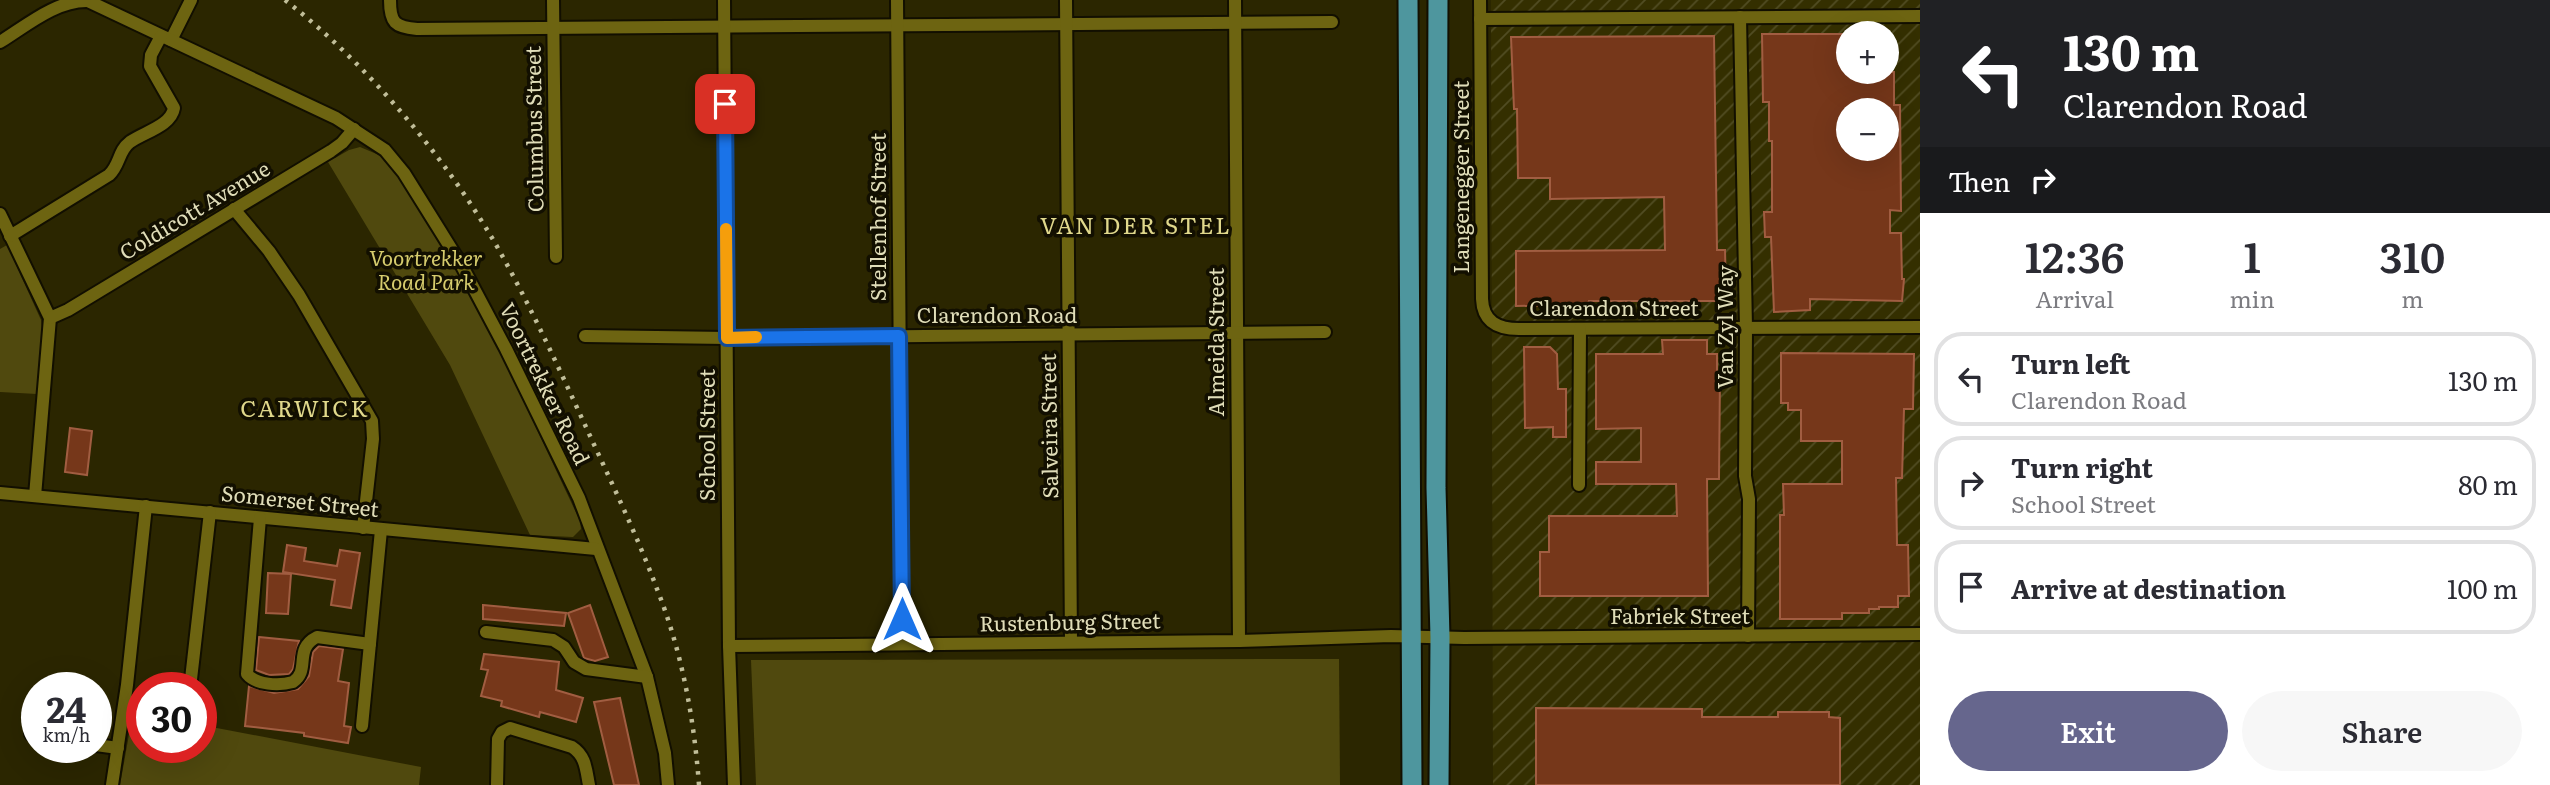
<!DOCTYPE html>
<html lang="en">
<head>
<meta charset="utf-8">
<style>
  body { margin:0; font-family:Literata,serif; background:#f7f7f7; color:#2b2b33; height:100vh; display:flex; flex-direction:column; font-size:26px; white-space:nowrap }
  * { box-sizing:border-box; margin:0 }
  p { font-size:23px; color:#7c7c81 }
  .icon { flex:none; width:38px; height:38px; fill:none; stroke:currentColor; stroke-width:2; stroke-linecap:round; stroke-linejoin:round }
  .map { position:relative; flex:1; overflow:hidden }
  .panel { display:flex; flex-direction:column; background:#fff; width:630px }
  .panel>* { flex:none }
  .hud { background:#202124; color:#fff; overflow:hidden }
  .tools { position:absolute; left:1836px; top:21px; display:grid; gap:14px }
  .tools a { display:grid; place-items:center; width:63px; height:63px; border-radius:50%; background:#fff; box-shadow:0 7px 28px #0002; font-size:35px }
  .speed { position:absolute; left:21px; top:672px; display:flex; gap:14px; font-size:35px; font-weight:700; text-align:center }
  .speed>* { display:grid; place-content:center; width:91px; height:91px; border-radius:50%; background:#fff; box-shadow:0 7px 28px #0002; line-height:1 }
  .speed small { font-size:18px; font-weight:400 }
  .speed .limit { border:10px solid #d22; background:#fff; color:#111 }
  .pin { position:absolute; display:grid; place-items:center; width:60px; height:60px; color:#fff; margin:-30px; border-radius:14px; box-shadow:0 4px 10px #0006 }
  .me { position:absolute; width:77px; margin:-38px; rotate:0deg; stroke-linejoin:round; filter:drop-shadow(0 0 5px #0008) }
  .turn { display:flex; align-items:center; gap:24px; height:147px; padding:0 28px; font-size:32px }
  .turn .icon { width:91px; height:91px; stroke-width:2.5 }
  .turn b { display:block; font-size:49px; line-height:60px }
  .then { display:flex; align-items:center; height:66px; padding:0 28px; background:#0003; gap:14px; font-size:26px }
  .eta { display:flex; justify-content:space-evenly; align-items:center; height:119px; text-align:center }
  .eta b { font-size:42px; font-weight:600; line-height:49px }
  .cta { display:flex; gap:14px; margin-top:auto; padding:14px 28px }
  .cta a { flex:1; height:80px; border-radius:42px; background:#66668d; color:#fff; font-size:28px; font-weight:600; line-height:80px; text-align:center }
  .cta a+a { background:#f7f7f7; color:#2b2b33 }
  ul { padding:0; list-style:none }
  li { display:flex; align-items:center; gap:21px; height:94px; margin:0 14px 10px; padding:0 14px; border:4px solid #e1e1e2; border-radius:28px }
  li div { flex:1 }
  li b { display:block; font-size:26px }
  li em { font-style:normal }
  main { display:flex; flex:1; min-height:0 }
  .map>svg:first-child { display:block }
  .industrial { fill:url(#industrial-furrows); fill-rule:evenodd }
  .green { fill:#50490e }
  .building { fill:#76371a; stroke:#a15d41; stroke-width:2; fill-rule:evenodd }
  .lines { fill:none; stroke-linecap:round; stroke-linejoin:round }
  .minor-casing { stroke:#120f00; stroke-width:16 }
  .trunk-casing { stroke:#120f00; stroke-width:23 }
  .minor { stroke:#6d6411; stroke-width:12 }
  .trunk { stroke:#4e969e; stroke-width:19 }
  .rail { stroke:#c1be99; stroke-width:4.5; stroke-dasharray:3.5 7; stroke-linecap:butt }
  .route-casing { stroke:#114b97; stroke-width:18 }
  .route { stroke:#1a73e8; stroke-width:12 }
  .slow { stroke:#f59e0b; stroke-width:12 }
  .labels { text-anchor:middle; stroke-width:7; stroke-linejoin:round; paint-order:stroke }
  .street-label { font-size:21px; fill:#e0ddb8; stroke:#120f00 }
  .park-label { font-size:21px; font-style:italic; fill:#d6cc6d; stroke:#120f00 }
  .neighbourhood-label { font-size:23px; letter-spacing:2px; fill:#e0d88b; stroke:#120f00 }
</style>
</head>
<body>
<main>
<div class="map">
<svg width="1920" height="785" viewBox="0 0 1920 785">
  <defs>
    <pattern id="industrial-furrows" width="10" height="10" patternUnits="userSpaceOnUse" patternTransform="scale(1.75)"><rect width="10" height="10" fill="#342f00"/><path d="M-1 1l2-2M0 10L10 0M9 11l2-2" fill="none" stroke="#514d23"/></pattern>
  </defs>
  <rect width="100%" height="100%" fill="#2b2600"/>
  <path class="industrial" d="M1491 0H1920V785H1493ZM1848 33H1886V72H1848ZM1848 110H1886V149H1848Z"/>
  <g class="green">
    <polygon points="360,147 379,155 402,179 456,268 503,358 580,521 581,529 573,537 530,535 450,365 328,162 349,150"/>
    <polygon points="7,245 41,320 43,340 37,394 0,392 0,249"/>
    <polygon points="1339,659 1340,785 756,785 751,660"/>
    <polygon points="133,712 142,714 142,747 201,747 201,725 421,767 419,785 120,785"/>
  </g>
  <g class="building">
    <path d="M1762 34H1848V72H1894V105H1900L1901 211 1890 210V233H1901L1902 279H1904L1902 301 1810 299V310L1774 312 1771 237H1765L1764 212H1772V141H1769V102H1763ZM1848 110H1886V149H1848Z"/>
    <polygon points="1714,36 1717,250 1725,250 1726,292 1716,292 1716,301 1589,301 1589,305 1516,306 1516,251 1665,250 1664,197 1550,199 1550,178 1518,178 1517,109 1514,109 1511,37"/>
    <polygon points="1662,340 1707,340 1707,354 1717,354 1717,374 1720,374 1719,479 1707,479 1708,596 1540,596 1540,552 1549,552 1549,516 1677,516 1676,484 1596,484 1596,462 1641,462 1641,428 1596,429 1596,354 1663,354"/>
    <polygon points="1524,347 1550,347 1557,354 1558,389 1566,389 1566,437 1553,437 1553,427 1525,428"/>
    <polygon points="1781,353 1914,354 1913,409 1904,409 1902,478 1896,478 1897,545 1908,545 1909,596 1898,596 1898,607 1879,607 1879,609 1869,609 1869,613 1842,613 1842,619 1780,619 1780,515 1784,515 1783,484 1842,484 1842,441 1801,441 1801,410 1788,410 1788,403 1781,403"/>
    <polygon points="70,428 92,431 87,475 65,472"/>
    <polygon points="287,545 306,548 304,561 337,566 340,550 360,553 351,608 331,605 335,580 283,572"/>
    <polygon points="268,573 291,574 288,614 266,613"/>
    <polygon points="483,605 566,613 564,626 483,619"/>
    <polygon points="590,605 608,657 595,661 584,658 568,613"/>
    <polygon points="259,637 299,641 293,669 289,674 269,675 256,670"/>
    <polygon points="319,646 343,649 338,681 349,683 344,726 351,727 348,743 304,736 304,733 245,726 249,686 274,693 298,689 309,676 313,652"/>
    <polygon points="484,654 559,662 556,690 583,698 576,722 540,712 539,717 501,706 502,701 481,696 488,670 481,669"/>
    <polygon points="620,698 639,785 614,785 594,702"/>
    <polygon points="1536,708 1702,709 1702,717 1778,717 1778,712 1829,712 1829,717 1840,718 1840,785 1536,785"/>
  </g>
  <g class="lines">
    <g class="minor-casing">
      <g id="minor">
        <path d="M390 0C390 23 395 27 417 29L1332 22"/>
        <polyline points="553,0 556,257"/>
        <polyline points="724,0 729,646 734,785"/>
        <polyline points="897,0 902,644"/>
        <polyline points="1066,0 1071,642"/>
        <polyline points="1235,0 1239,641"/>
        <path d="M1480 0 1482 299C1483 322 1498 329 1519 329L1920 327"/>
        <polyline points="1740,17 1746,328 1745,476 1749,499 1748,636"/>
        <polyline points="1480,19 1920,16"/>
        <polyline points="171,40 191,0"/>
        <path d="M0 42C26 26 56 0 88 1L336 118 385 150 404 173 462 266 506 349 579 498 647 677 665 753 668 785"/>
        <polyline points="234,209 269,251 299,295 372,421 373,439 363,528"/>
        <polyline points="0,214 50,318 35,496"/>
        <path d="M10 236 109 175C120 165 118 151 130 142 144 132 171 126 174 108L150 66 151 55 161 36"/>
        <polyline points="50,318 68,310 331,151 342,143 354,129"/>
        <polyline points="585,336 727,338 1325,332"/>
        <polyline points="1579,485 1580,329"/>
        <polyline points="0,493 596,549"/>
        <path d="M260 518 247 674C256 685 279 686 293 682 311 670 293 649 317 637L370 644"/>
        <polyline points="486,632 553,640 564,647 574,662 586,669 647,677"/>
        <polyline points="729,646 1239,641 1391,636 1464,638 1920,634"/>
        <polyline points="190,688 210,512"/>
        <polyline points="362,726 381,530"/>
        <polyline points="31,734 37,734"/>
        <polyline points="96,745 118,748"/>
        <polyline points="112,785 127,685 146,506"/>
        <path d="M497 785 498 739 502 732 510 728 572 747C586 756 586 770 589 785"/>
      </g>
    </g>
    <g class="trunk-casing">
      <g id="trunk">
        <polyline points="1408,0 1412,785"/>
        <polyline points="1438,0 1436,488 1440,637 1439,785"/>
      </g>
    </g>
    <use href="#minor" class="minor"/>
    <use href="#trunk" class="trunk"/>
    <path class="rail" d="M285 0C366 63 443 154 495 243 531 306 561 373 591 438 614 488 638 538 657 589 682 652 694 718 699 785"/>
  </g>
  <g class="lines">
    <g class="route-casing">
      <polyline id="route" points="725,104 727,338 899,336 902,619"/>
    </g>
    <use href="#route" class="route"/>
    <polyline class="slow" points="726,229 727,338 756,337"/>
  </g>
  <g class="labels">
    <g class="street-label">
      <text transform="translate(535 129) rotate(-91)" y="7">Columbus Street</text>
      <text transform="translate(1462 177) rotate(-90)" y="7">Langenegger Street</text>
      <text transform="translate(195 211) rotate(-31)" y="7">Coldicott Avenue</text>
      <text transform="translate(879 217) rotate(-90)" y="7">Stellenhof Street</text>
      <text x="1614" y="316">Clarendon Street</text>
      <text x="997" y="323">Clarendon Road</text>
      <text transform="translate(1726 327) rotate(-90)" y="7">Van Zyl Way</text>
      <text transform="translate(1217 342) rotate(-90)" y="7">Almeida Street</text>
      <text transform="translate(544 384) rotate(64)" y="7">Voortrekker Road</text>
      <text transform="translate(1050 426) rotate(-91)" y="7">Salveira Street</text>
      <text transform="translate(708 435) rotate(-90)" y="7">School Street</text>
      <text transform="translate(300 502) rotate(6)" y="7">Somerset Street</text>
      <text x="1680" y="624">Fabriek Street</text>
      <text transform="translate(1070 623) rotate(-1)" y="7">Rustenburg Street</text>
    </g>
    <g class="park-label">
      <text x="426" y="266">Voortrekker<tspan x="426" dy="24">Road Park</tspan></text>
    </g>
    <g class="neighbourhood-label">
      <text x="1136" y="234">VAN DER STEL</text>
      <text x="305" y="417">CARWICK</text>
    </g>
  </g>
</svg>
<div class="tools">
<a>+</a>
<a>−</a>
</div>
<div class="speed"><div>24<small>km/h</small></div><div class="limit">30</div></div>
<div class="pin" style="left:725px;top:104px;background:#d93025"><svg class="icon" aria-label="arrive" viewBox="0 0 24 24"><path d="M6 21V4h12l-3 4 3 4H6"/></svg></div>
<svg class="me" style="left:902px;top:619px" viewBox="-20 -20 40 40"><path d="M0-17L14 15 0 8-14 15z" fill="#1a73e8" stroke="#fff" stroke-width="4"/></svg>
</div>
<section class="panel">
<div class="hud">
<div class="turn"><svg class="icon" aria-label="left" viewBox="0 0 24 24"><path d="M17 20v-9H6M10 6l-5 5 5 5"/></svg><div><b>130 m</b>Clarendon Road</div></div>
<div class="then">Then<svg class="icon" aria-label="right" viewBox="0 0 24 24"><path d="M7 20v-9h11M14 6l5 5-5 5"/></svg></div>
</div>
<div class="eta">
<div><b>12:36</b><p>Arrival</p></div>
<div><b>1</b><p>min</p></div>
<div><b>310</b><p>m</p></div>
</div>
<ul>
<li><svg class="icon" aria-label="left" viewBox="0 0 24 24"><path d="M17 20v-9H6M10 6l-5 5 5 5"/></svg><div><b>Turn left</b><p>Clarendon Road</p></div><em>130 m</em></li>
<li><svg class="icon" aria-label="right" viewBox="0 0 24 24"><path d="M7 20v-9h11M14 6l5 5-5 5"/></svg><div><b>Turn right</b><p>School Street</p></div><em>80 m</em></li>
<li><svg class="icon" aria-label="arrive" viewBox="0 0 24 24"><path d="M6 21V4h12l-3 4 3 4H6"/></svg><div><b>Arrive at destination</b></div><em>100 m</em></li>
</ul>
<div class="cta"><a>Exit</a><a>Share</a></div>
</section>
</main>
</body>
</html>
